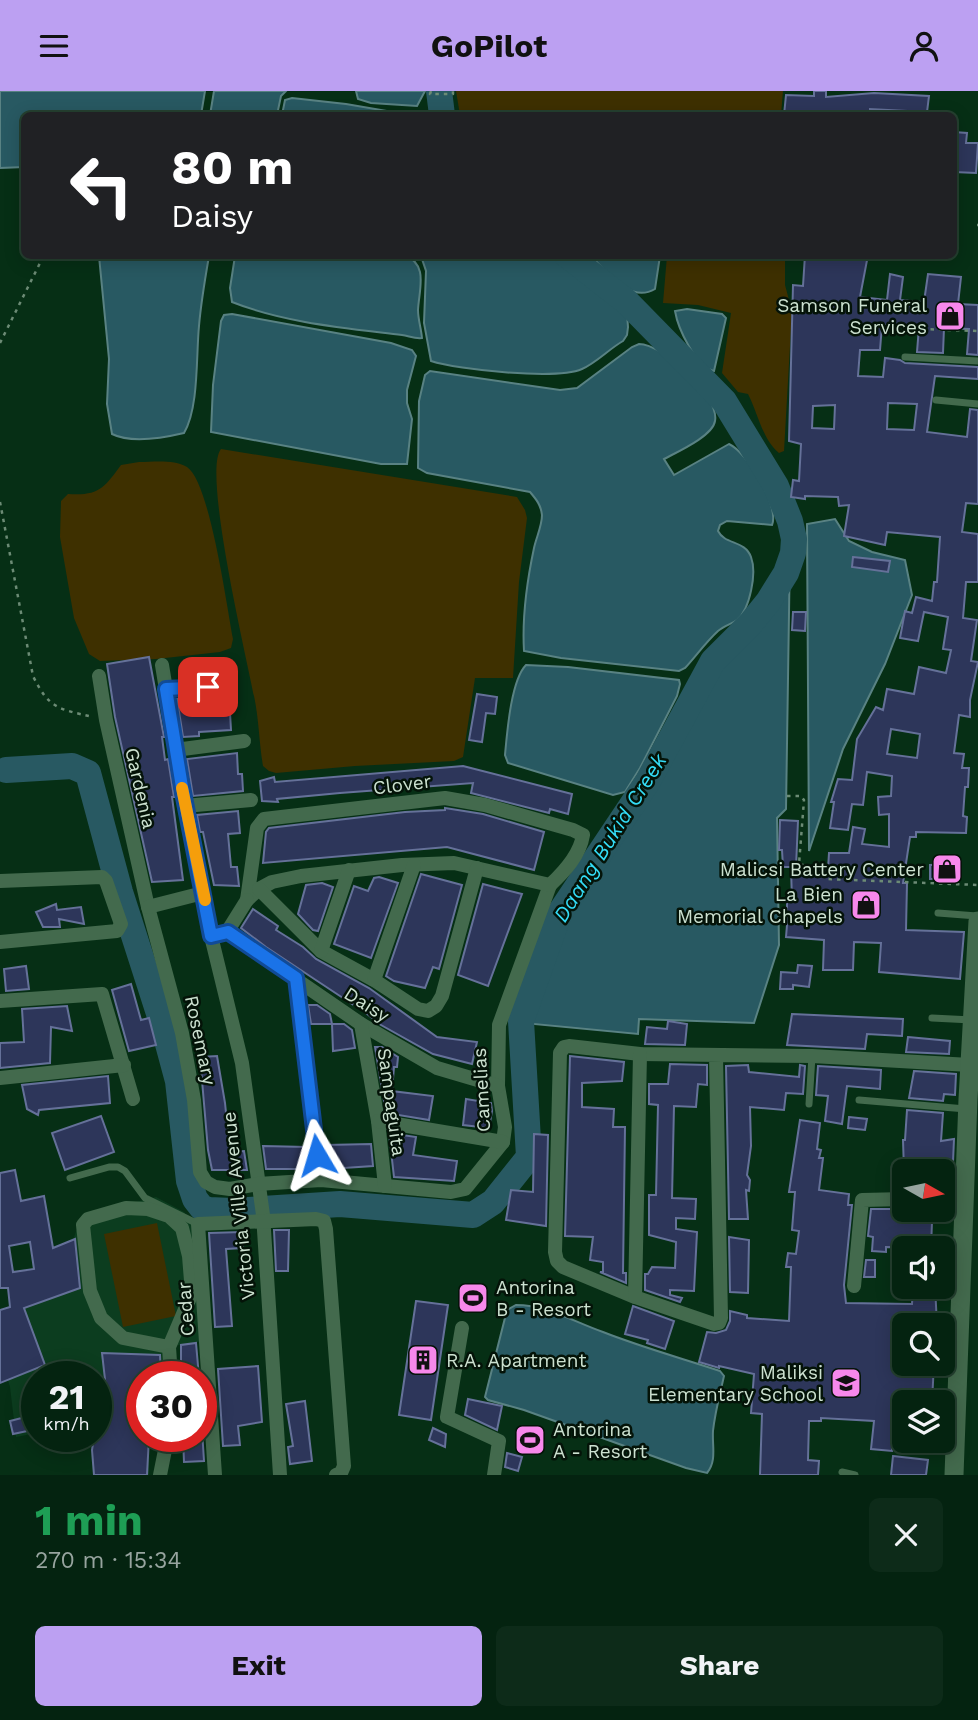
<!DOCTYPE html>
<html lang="en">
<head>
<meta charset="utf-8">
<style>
  body { margin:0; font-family:"Work Sans",sans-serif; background:#0d2b19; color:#f1f3f6; height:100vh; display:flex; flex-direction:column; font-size:26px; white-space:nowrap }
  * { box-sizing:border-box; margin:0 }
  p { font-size:23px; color:#97a49f }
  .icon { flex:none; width:38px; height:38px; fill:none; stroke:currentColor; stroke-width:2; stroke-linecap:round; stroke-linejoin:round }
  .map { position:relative; height:1384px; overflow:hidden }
  .sheet { display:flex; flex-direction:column; background:#042310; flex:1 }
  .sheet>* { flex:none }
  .top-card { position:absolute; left:21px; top:21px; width:936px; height:147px; border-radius:10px; box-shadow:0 4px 18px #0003,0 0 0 2px #254030; background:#202124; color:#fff; overflow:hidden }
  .needle { width:46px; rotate:99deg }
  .controls { position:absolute; left:892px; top:1068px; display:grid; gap:14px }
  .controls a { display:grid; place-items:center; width:63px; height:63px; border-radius:10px; background:#042310; box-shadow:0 4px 18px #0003,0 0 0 2px #254030; font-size:35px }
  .speed { position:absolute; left:21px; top:1270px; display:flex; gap:14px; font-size:35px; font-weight:700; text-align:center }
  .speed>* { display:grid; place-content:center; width:91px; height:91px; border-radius:50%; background:#042310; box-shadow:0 4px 18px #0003,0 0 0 2px #254030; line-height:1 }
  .speed small { font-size:18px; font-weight:400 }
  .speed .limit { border:10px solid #d22; background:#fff; color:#111 }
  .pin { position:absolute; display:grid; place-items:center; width:60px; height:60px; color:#fff; margin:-30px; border-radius:14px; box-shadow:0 4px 10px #0006 }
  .me { position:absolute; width:77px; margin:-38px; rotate:353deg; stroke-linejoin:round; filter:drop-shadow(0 0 5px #0008) }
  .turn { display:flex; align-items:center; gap:24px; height:147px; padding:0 35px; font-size:32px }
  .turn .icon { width:91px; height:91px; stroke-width:2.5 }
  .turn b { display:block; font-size:49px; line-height:60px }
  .round { display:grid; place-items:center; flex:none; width:74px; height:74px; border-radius:10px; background:#0d2b19 }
  .summary { display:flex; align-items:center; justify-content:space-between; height:119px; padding:0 35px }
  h1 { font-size:42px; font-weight:700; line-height:52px; color:#1e9e55 }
  .action { display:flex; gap:14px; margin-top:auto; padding:14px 35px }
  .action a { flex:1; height:80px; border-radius:10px; background:#bca0f2; color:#111; font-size:28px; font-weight:700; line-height:80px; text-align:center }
  .action a+a { background:#0d2b19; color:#f1f3f6 }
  header { display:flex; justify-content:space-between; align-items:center; height:91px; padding:0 35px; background:#bca0f2; color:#111; font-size:32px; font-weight:700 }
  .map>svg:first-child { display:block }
  .built { fill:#0c3d1f }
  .green { fill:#3e3000 }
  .water { fill:#285962; stroke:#598283; stroke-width:2 }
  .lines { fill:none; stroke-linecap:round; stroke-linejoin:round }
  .river { stroke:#285962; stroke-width:26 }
  .building { fill:#2d365a; stroke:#657199; stroke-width:2; fill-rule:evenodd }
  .path { stroke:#6c8b75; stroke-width:2.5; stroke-dasharray:3.5 5; stroke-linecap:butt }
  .service { stroke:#436a4d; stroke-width:7 }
  .minor { stroke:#436a4d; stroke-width:14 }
  .secondary { stroke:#436a4d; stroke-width:19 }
  .route-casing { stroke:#114b97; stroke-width:18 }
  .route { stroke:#1a73e8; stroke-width:12 }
  .slow { stroke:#f59e0b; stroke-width:12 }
  .labels { text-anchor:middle; stroke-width:5; stroke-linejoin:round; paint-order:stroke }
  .poi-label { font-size:19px; fill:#cce1d0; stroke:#041308; text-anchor:end }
  .street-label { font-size:19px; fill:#cce1d0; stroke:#041308 }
  .water-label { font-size:21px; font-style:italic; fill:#34dcf6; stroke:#041308 }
</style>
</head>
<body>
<header><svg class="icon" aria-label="menu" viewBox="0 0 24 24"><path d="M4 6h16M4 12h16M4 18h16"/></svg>GoPilot<svg class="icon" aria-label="person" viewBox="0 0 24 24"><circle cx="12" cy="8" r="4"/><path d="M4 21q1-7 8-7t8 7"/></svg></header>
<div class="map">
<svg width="978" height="1384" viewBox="0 0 978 1384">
  <rect width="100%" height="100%" fill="#062f15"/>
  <polygon class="built" points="156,1106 184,1121 196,1139 203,1250 173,1255 175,1286 142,1286 142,1346 149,1346 149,1384 94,1384 91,1346 96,1346 96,1286 37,1286 37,1342 16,1346 10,1296 0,1262 0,1219 38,1206 32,1165 73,1149 82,1124"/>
  <g class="green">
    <polygon points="456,0 783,0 781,24 460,24"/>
    <path d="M667 165H785V194L792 220 784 360 779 362C762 348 758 322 748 303L738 301 722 282 731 222 698 214 663 212Z"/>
    <path d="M221 358 517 406 525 419 527 427 519 491 513 587H475L463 666 454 670 355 675 276 682 269 680 263 675C259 652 259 628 254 605 247 568 202 380 221 358Z"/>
    <path d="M139 371C153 371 174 368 187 376 210 391 227 517 233 548L231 557 220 561 156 568 100 570 89 563 74 527 60 446 61 410 68 403C99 405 104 397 121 374Z"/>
    <polygon points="157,1132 176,1225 123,1236 104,1143"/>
  </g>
  <g class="water">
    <polygon points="0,0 205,0 201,24 24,24 24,76 0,77"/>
    <polygon points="214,0 286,0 281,5 277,24 210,24"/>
    <polygon points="356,0 425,0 417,15 371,12 358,8"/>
    <polygon points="292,7 346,13 410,24 282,24 285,9"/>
    <path d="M99 165H209C205 188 201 211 199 235 196 265 199 317 184 342 163 347 132 353 112 343L107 313 109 268Z"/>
    <path d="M235 165 404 164C429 173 419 198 418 219 418 228 421 237 422 247 415 248 409 245 402 244 345 237 285 232 232 211L230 197Z"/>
    <path d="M421 165H551L627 222 628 236 627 244 623 250C609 258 596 272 582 278 557 289 458 279 431 270L424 232 426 180Z"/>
    <path d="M591 165H660L655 198C630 213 607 181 591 165Z"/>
    <path d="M687 218 722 223 726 227 714 280C696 276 678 238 675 220Z"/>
    <polygon points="232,223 391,252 412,259 416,265 407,299 407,312 412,328 407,373 381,373 211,341 213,294 221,230 224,224"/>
    <path d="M639 253C663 253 720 305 715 330 713 345 677 361 664 368L674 384 729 353C747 361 780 415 772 434L727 430 720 434 718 440C725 454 745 449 751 466 757 482 750 518 737 529 731 533 724 535 718 540 706 551 696 565 685 577L679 580 561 567 524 560C522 527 527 490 534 457 536 447 542 435 542 424 541 414 536 408 530 401L427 382 418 377 419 310 425 284 430 280 560 299 577 297 632 256Z"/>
    <polygon points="835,428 849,450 872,461 905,469 912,504 885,573 843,658 809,760 807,433"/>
    <polygon points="790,457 786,718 777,727 779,854 754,932 639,928 638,943 523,932 574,803 634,731"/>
    <path d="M526 574 568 576 679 589 680 593 677 605 640 677 625 701 613 704 508 672 505 664C507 642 511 589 526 574Z"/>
    <path d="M516 1214C547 1214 574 1231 603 1241 641 1256 681 1267 720 1280L724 1285C720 1303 715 1321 713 1340 712 1355 717 1370 707 1382L686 1377 524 1319 488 1309 485 1306 507 1219Z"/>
  </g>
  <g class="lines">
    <g class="river">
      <polyline points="439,0 442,24"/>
      <polyline points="6,679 72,675 88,682 120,801 164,938 178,990 189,1090 195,1108 202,1117 209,1119 232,1120 340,1113 473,1124 493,1111 529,1066 521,930 559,823 648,690 713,570 751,532 768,511 786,482 793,462 794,448 790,430 776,395 724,310 627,211 567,164"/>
    </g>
  </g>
  <g class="building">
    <polygon points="814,0 826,0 826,6 874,2 929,5 927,21 870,18 870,24 784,24 786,4 814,5"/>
    <polygon points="954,41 967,42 966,52 978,52 976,82 954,81"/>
    <path d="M805 164H868L860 206 887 209 890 183 903 186 900 209 924 211 928 183 961 186 958 213 978 214V264L967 263 969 238 944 237 943 262 917 261 919 236 882 234 880 259H860L858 285 883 286 885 267 900 269 905 272 978 276V288L935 285 927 341 967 346 970 318 978 319V413L966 412 962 441 978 443V491H966L963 527 977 529 971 570 978 571 970 609V626L959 624 954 662 964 663 962 677H969L968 696H965L963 725 967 726 966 742 916 741V746H910L903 792H907L906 839 964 841 960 888 879 881 881 852 854 851 853 879H823L824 849 786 846 788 822H787V809H792L791 778H828L829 762H849L853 736 865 738 862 753 889 756V723L879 724 878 706 891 705 892 685 867 681 863 714 852 713 848 739 830 737 834 711H831L838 688 852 689 857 648 876 616 883 619 887 598 914 603 919 576 946 582 951 559 943 558 948 526 924 521 918 550 900 547 905 520 912 522 916 506 932 510 934 491H937L940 446 887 441 885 454 844 445 849 414 839 415 838 406 805 405V408L791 406 793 389 799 390 801 353 789 350 793 194 803 195ZM888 312 917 313 914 339 887 338ZM835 314 834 338 812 337 813 315ZM891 638 920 643 917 667 887 663Z"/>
    <polygon points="853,466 890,470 888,481 852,476"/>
    <polygon points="793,521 806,521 805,540 792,539"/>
    <polygon points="149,566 164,646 162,646 165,669 168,668 174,706 172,706 183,789 152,791 115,626 107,573"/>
    <polygon points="477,603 497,606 495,623 486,622 482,651 469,649"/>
    <polygon points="229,604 231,639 199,641 199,645 183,646 177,608"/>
    <polygon points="237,662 238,683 242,683 243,700 193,705 187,668"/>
    <polygon points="463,675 572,703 568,723 550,718 549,722 471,702 473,692 340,702 277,708 278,711 262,710 260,690 274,686 275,691"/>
    <polygon points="445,717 483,723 544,741 534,779 447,756 263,772 266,741 269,737 405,721 445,719"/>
    <polygon points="238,720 240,742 228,743 231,776 237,776 239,795 214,794 203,741 200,741 197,724"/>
    <polygon points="780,729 798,730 796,776 783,776 782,759 779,759"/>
    <polygon points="958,773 959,787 930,788 930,774"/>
    <polygon points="421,783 462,794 439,878 433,876 425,897 394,890 386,885"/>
    <polygon points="379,786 398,792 371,867 334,853 354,795 368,800 374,787"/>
    <polygon points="322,792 333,796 318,840 313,839 298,823 306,794"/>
    <polygon points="483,793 522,803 488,895 458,884"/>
    <polygon points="56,813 57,819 81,816 84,833 59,828 60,836 43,836 36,821"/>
    <polygon points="253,818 278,835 276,839 303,856 316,868 369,897 437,946 477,951 472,973 433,963 381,934 352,911 352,913 266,856 241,837"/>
    <polygon points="798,874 812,875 809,896 793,894 793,898 780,898 781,881 797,882"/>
    <polygon points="26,875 29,898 6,900 4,878"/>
    <polygon points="131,893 141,929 149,927 156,954 129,960 112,899"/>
    <polygon points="308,914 317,914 330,923 332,933 311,933"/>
    <polygon points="67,915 72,940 51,936 50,972 0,977 0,952 24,951 22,918"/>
    <polygon points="792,923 903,928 902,945 867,943 865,958 787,954"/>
    <polygon points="668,930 687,933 685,954 645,953 647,936 667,938"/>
    <polygon points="332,933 344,933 352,939 355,957 333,960"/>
    <polygon points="908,946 950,950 949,963 906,961"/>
    <polygon points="375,956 382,956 398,966 397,976 394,976 392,1000 433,1005 429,1029 386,1022"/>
    <polygon points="217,965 225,1012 230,1061 244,1060 247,1079 212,1079 208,1059 200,966"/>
    <polygon points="570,965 624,971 622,990 582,992 582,1016 614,1018 613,1036 625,1036 623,1182 626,1182 626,1192 600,1181 603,1181 603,1171 590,1169 593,1146 565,1145"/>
    <polygon points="670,973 707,974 707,994 698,993 696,1016 674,1015 672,1107 696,1108 695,1128 676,1127 676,1138 697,1141 694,1200 670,1199 670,1204 682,1207 680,1211 645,1199 645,1183 648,1183 652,1176 675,1177 676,1151 649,1144 649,1104 656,1104 658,1014 649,1013 649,993 668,993"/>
    <polygon points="748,974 749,981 799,986 800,974 805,975 803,1003 786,1002 784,1019 750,1016 751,1055 747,1084 750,1089 749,1100 746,1099 748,1128 729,1128 726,975"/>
    <polygon points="818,975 881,979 880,998 847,995 842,1033 825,1030 828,1005 816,1004"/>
    <polygon points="914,980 956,983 955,1004 944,1003 943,1010 909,1007"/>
    <polygon points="108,985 110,1012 39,1019 38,1024 27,1018 22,994"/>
    <polygon points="466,1008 491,1012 492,1020 489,1037 463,1034"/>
    <polygon points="907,1019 943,1022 941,1050 954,1048 953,1071 949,1071 950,1080 904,1080 903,1049 905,1049"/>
    <polygon points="101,1025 114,1061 65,1079 52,1042"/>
    <polygon points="849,1026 867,1028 865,1039 848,1037"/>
    <polygon points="800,1029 820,1032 817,1058 821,1059 819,1067 823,1067 819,1099 849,1103 848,1114 852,1114 844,1194 846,1212 912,1213 913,1195 935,1195 937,1234 905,1234 898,1241 900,1247 905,1248 905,1272 934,1272 932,1311 905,1311 905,1338 894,1337 892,1360 871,1358 874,1330 821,1327 821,1330 809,1330 808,1369 819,1370 818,1384 760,1384 762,1323 751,1322 754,1283 719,1275 719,1277 699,1271 707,1241 716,1242 726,1239 730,1230 730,1220 747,1224 747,1227 789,1230 791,1176 786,1176 788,1162 796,1163 799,1140 792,1139 795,1101 789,1101"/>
    <polygon points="389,1042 416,1046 413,1064 457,1070 454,1090 394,1086"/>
    <polygon points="534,1043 548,1044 546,1135 506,1129 511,1099 533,1101"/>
    <polygon points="371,1053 373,1075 329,1078 326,1054"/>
    <polygon points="263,1055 307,1056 310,1078 266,1078"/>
    <path d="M15 1079 21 1110 44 1105 53 1157 75 1148 80 1197 24 1217 45 1274 0 1292V1219L10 1216 8 1197H0V1082ZM30 1151 34 1178 13 1181 9 1155Z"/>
    <polygon points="871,1118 949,1118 949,1131 932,1131 931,1157 886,1156 886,1161 872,1160 873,1146 868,1145"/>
    <polygon points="274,1139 289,1139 288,1180 276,1180"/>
    <polygon points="242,1141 243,1157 226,1158 232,1235 215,1236 209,1142"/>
    <polygon points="729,1146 749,1149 748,1202 730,1201"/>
    <polygon points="866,1169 875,1169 875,1186 864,1186"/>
    <polygon points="416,1210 448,1214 431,1329 399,1324"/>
    <polygon points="633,1215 674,1230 665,1258 647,1252 648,1249 625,1243"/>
    <polygon points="196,1252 199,1286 181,1286 181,1254"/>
    <polygon points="102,1262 160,1264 161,1286 142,1286 142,1346 149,1346 147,1384 94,1384 92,1359 94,1346 96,1346 96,1335 99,1335 100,1297 106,1297"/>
    <polygon points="258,1275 262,1331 238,1335 240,1354 223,1355 218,1278"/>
    <polygon points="468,1308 502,1315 497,1339 465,1324"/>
    <polygon points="305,1310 312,1370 290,1373 288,1356 293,1355 286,1313"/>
    <polygon points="37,1323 37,1338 13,1343 10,1330"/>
    <polygon points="201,1323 204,1370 184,1371 183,1346 201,1346"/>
    <polygon points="433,1337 446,1343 445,1356 429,1349"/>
    <polygon points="507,1362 522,1366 518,1380 505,1376"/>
    <polygon points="893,1365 928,1369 926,1384 891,1384"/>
  </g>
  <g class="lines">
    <g class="path">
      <polyline points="431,0 430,3 453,3 453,0"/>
      <polyline points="977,134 978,134"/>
      <polyline points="922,238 978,240"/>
      <polyline points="0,252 44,164"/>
      <path d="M0 411 33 585C49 618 59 618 93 626"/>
      <polyline points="787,705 801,705 804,709 799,773 820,778 826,788 978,794"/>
    </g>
    <g class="service">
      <polyline points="905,266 978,270"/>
      <polyline points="936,309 978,313"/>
      <polyline points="938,822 977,825"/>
      <polyline points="932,927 972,929"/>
      <polyline points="859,1009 966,1018"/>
      <polyline points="809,1013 812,965"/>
      <polyline points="70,1087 109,1076 118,1076 125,1080 145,1107 198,1133"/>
      <polyline points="904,1242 905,1242"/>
      <polyline points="943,1245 958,1245"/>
      <polyline points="842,1381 855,1384"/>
    </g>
    <g class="minor">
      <polyline points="162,574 185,715 211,845 242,972 263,1124 280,1384"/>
      <polyline points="99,585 106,629 148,816 182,942 194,1009 200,1081 206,1091 215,1096 230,1098 258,1093 321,1089 451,1101 465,1098 503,1051 505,1036 498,995 499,934 550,794"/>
      <polyline points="166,599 229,594"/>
      <polyline points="175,659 244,650"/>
      <path d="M445 707 485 714 573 739 583 744C580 764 564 781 550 794L454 772 402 774 301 785 272 791 259 798 247 809 257 737 264 728Z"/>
      <polyline points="185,715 251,709"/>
      <polyline points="0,790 102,786 106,790 121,833 117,840 0,851"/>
      <polyline points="259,798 321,860 374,889 418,918 428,920 436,915 442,905 477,777"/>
      <polyline points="148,816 203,802"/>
      <polyline points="227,841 361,933 437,977 498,995"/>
      <polyline points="227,841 247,809"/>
      <polyline points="321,860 349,779"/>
      <polyline points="295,887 321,1089"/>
      <polyline points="374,889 414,774"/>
      <polyline points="0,910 102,903 133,1008"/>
      <polyline points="361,933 378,1030 385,1095"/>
      <polyline points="716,965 721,1227 719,1232 714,1233 635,1206 563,1176 557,1170 555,1161 560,962 564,956 569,955 640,963 812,965 970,974"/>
      <polyline points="0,987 124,974"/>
      <polyline points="378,1030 503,1051"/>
      <polyline points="943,1108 964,1109"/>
      <polyline points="854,1195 862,1109 905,1108"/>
      <polyline points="635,1206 640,963"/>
      <polyline points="462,1237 447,1326 499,1350 494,1384"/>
      <polyline points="169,1256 123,1247 101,1227 90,1200 83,1134 88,1128 126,1117 148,1118 169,1125 182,1137 189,1165 192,1202 169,1256 171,1286"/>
      <polyline points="160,1384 165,1359 174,1346"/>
      <polyline points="215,1384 198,1133 316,1128 324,1130 326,1138 344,1375 341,1382 336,1384"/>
    </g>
    <polyline class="secondary" points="954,1384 968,1008 978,830"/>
  </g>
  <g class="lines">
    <g class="route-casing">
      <polyline id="route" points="208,596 166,598 182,696 211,845 228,841 296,887 317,1064"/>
    </g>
    <use href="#route" class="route"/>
    <polyline class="slow" points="182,697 205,809"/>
  </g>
  <defs>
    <g id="shop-square" transform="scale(1.575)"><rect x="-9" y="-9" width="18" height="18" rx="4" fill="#f788eb" stroke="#041308"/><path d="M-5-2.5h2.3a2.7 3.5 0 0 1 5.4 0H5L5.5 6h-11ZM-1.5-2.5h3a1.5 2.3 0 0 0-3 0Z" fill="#111"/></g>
    <g id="stadium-square" transform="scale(1.575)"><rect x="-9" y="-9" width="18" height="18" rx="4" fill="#f788eb" stroke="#041308"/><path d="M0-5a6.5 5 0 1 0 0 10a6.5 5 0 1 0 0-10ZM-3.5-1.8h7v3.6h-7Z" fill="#111"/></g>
    <g id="building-square" transform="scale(1.575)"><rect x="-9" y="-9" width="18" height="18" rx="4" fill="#f788eb" stroke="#041308"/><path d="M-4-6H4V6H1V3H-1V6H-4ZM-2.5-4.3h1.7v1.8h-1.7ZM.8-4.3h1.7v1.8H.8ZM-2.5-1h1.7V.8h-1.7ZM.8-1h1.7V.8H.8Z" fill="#111"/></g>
    <g id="school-square" transform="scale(1.575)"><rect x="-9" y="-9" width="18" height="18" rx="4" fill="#f788eb" stroke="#041308"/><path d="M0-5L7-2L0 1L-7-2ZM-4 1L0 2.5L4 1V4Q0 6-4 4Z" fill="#111"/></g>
  </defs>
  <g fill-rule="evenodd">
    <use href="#shop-square" x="950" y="225"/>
    <use href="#shop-square" x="947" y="778"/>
    <use href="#shop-square" x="866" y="814"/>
    <use href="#stadium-square" x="473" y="1207"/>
    <use href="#building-square" x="423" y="1269"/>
    <use href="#school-square" x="846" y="1292"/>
    <use href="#stadium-square" x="530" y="1349"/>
  </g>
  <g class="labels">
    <g class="poi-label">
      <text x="927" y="221">Samson Funeral<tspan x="927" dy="22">Services</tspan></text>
      <text x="924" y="785">Malicsi Battery Center</text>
      <text x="843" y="810">La Bien<tspan x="843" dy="22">Memorial Chapels</tspan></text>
      <text x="496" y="1203" text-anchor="start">Antorina<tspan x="496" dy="22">B - Resort</tspan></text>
      <text x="446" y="1276" text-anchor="start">R.A. Apartment</text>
      <text x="823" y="1288">Maliksi<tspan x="823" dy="22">Elementary School</tspan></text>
      <text x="553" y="1345" text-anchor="start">Antorina<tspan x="553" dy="22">A - Resort</tspan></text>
    </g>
    <g class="street-label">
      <text transform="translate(402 693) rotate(-7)" y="7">Clover</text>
      <text transform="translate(141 697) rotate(77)" y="7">Gardenia</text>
      <text transform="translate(367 913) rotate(32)" y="7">Daisy</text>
      <text transform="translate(201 949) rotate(78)" y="7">Rosemary</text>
      <text transform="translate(481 999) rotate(-93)" y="7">Camelias</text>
      <text transform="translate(392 1011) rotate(82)" y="7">Sampaguita</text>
      <text transform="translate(238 1115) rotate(-96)" y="7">Victoria Ville Avenue</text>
      <text transform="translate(185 1218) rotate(-94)" y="7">Cedar</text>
    </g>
    <g class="water-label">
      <text transform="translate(610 747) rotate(-58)" y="7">Daang Bukid Creek</text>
    </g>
  </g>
</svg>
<div class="controls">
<a><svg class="needle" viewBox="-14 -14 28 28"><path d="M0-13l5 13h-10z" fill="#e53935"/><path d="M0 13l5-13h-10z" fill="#97a49f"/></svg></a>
<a><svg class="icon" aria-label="sound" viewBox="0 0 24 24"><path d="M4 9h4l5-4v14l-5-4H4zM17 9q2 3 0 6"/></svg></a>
<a><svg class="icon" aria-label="search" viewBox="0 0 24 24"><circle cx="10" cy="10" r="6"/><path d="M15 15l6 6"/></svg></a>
<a><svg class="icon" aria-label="layers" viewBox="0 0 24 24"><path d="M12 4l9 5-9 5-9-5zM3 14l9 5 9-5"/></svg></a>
</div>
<div class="speed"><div>21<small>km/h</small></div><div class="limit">30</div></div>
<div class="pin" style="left:208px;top:596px;background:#d93025"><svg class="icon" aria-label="arrive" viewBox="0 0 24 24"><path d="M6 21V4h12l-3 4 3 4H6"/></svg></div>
<svg class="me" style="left:317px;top:1064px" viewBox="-20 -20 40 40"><path d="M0-17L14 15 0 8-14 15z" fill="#1a73e8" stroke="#fff" stroke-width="4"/></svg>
<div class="top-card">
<div class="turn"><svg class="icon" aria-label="left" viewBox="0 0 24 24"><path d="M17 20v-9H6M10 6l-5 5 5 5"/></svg><div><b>80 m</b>Daisy</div></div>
</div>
</div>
<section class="sheet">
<div class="summary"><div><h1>1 min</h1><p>270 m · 15:34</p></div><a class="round"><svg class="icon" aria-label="close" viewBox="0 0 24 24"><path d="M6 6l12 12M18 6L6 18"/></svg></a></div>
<div class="action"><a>Exit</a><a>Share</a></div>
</section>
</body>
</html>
